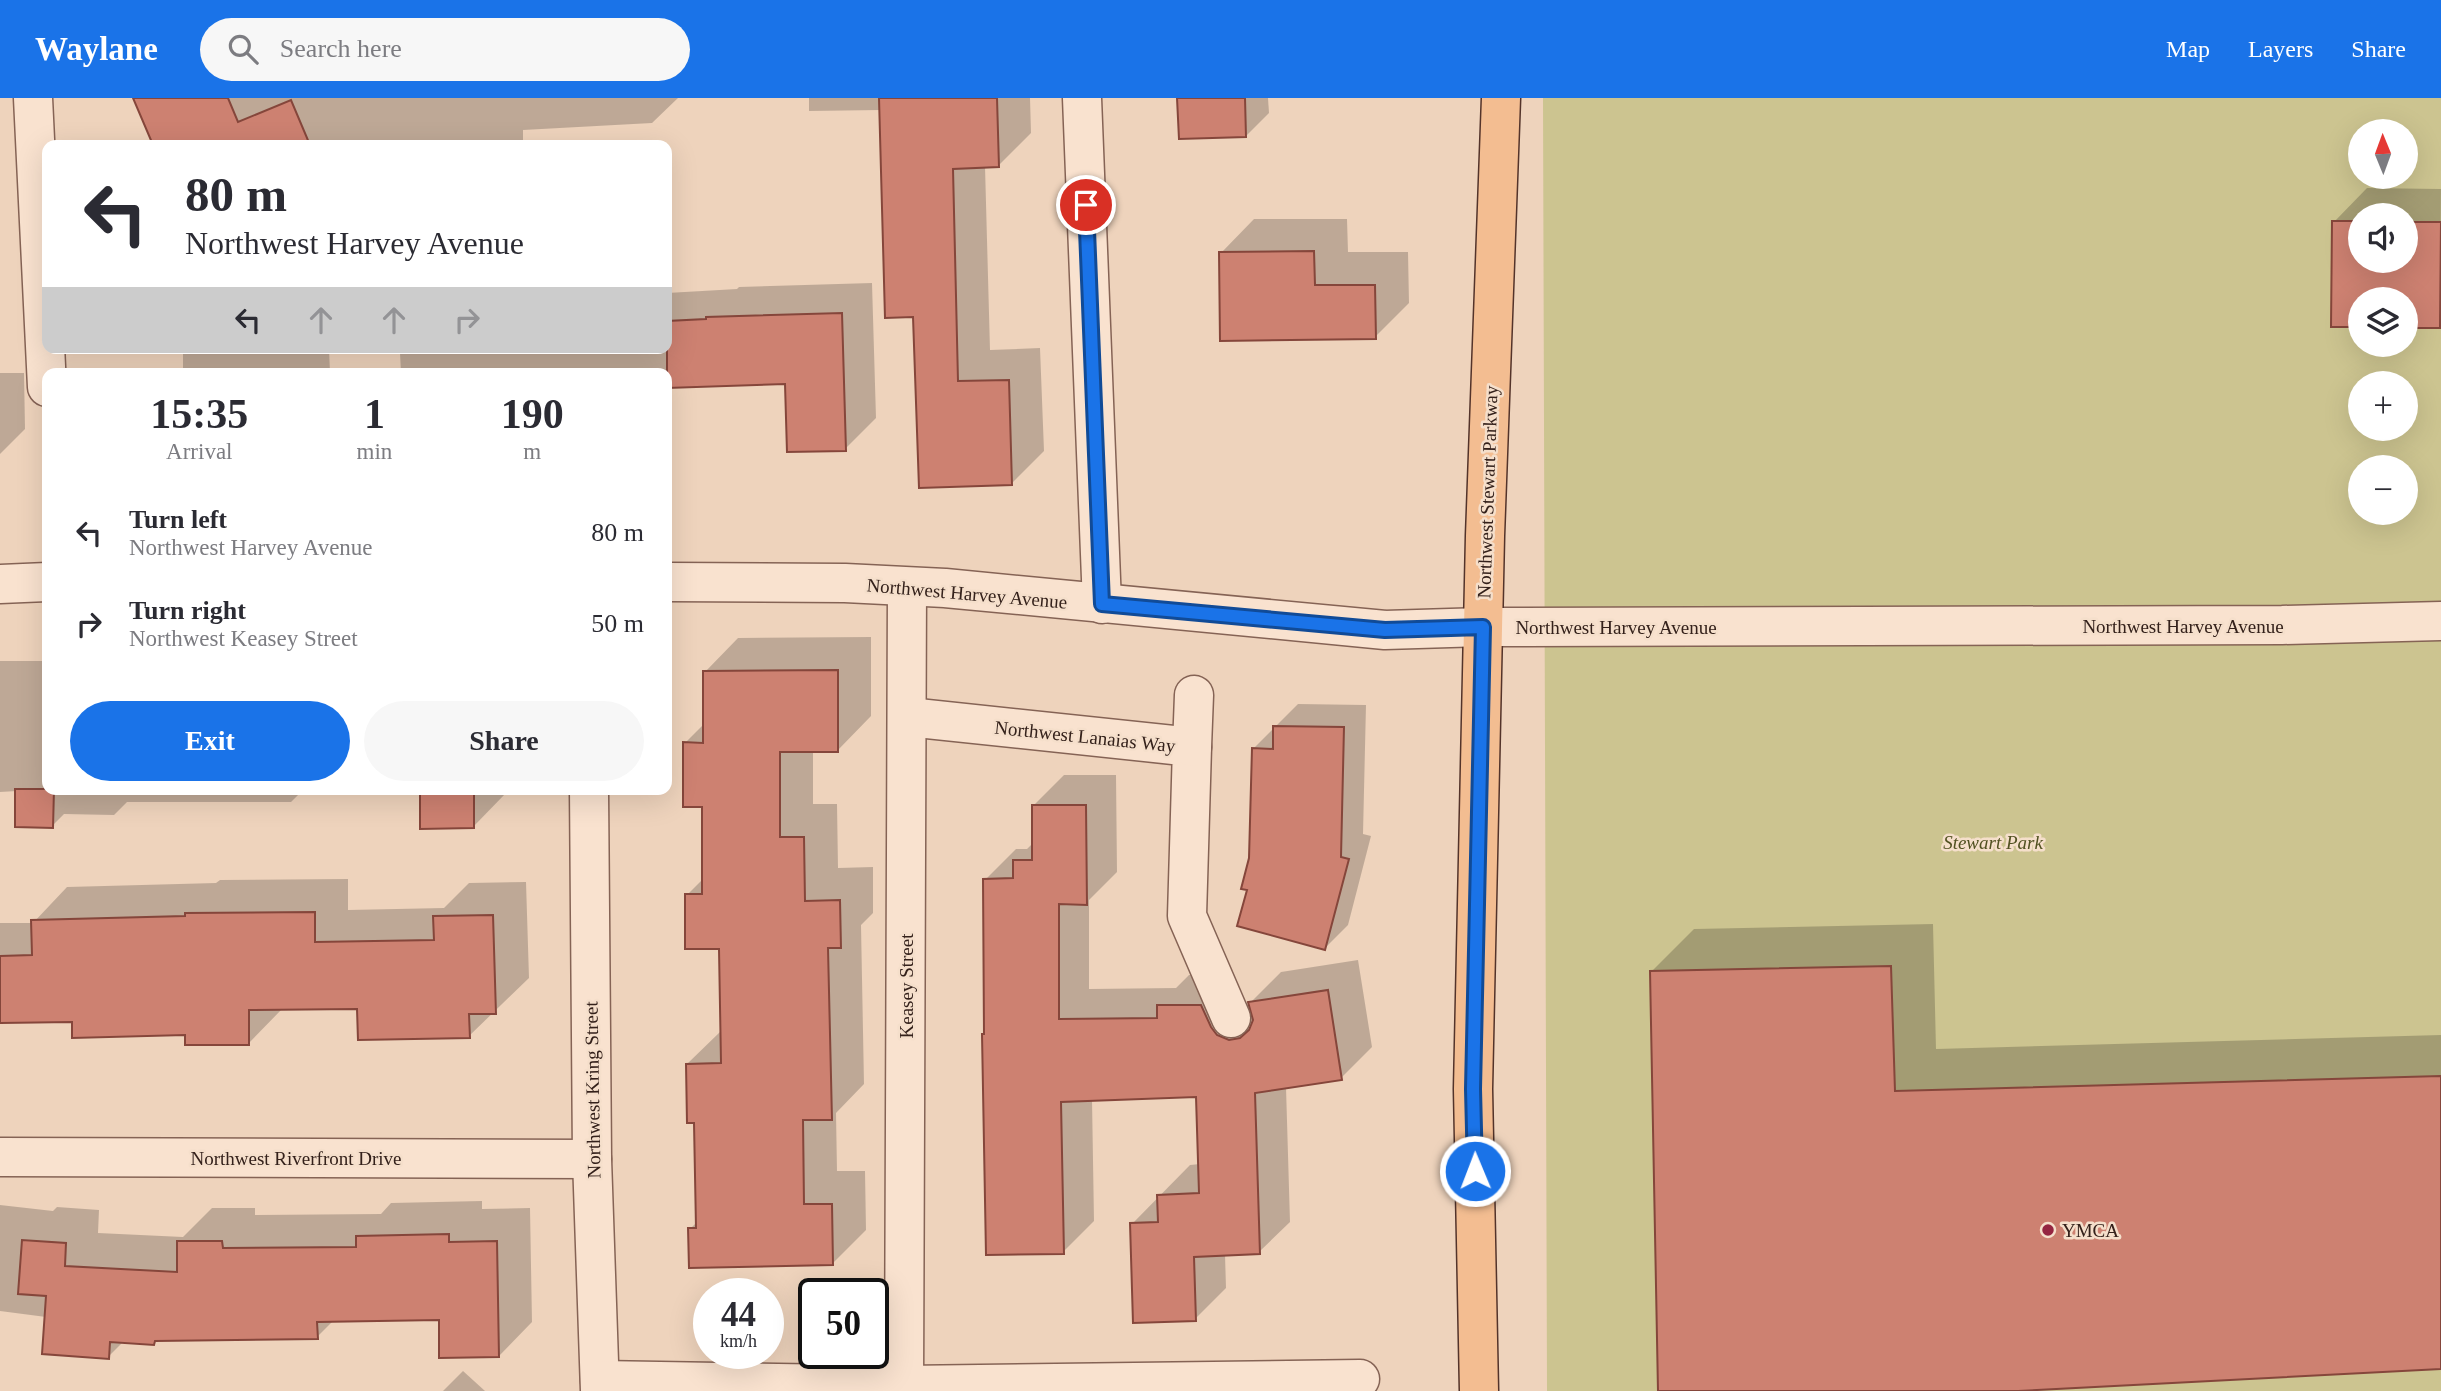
<!DOCTYPE html>
<html lang="en">
<head>
<meta charset="utf-8">
<style>
  body { margin:0; font-family:Georgia,serif; background:#f7f7f7; color:#2b2b33; height:100vh; display:flex; flex-direction:column; font-size:26px; white-space:nowrap }
  * { box-sizing:border-box; margin:0 }
  p { font-size:23px; color:#7c7c81 }
  .icon { flex:none; width:38px; height:38px; fill:none; stroke:currentColor; stroke-width:2; stroke-linecap:round; stroke-linejoin:round }
  .map { position:relative; flex:1; overflow:hidden }
  .side { position:absolute; left:42px; top:270px; width:630px; height:427px; display:flex; flex-direction:column; background:#fff; border-radius:14px; box-shadow:0 7px 28px #0002 }
  .side>* { flex:none }
  .guide { position:absolute; left:42px; top:42px; width:630px; height:214px; border-radius:14px; box-shadow:0 7px 28px #0002; background:#fff; color:#2b2b33; overflow:hidden }
  .needle { width:46px; rotate:359deg }
  .controls { position:absolute; left:2348px; top:21px; display:grid; gap:14px }
  .controls a { display:grid; place-items:center; width:70px; height:70px; border-radius:50%; background:#fff; box-shadow:0 7px 28px #0002; font-size:35px }
  .speed { position:absolute; left:693px; top:1180px; display:flex; gap:14px; font-size:35px; font-weight:700; text-align:center }
  .speed>* { display:grid; place-content:center; width:91px; height:91px; border-radius:50%; background:#fff; box-shadow:0 7px 28px #0002; line-height:1 }
  .speed small { font-size:18px; font-weight:400 }
  .speed .limit { border:4px solid #111; border-radius:10px; background:#fff; color:#111 }
  .pin { position:absolute; display:grid; place-items:center; width:60px; height:60px; color:#fff; margin:-30px; border:4px solid #fff; border-radius:50%; box-shadow:0 2px 7px #0007 }
  .me { position:absolute; width:77px; margin:-38px; rotate:359deg; stroke-linejoin:round; filter:drop-shadow(0 0 5px #0008) }
  .turn { display:flex; align-items:center; gap:24px; height:147px; padding:0 28px; font-size:32px }
  .turn .icon { width:91px; height:91px; stroke-width:2.5 }
  .turn b { display:block; font-size:49px; line-height:60px }
  .lanes { display:flex; align-items:center; height:66px; padding:0 28px; background:#0003; justify-content:center; gap:35px; direction:ltr }
  .lanes .off { opacity:.35 }
  .eta { display:flex; justify-content:space-evenly; align-items:center; height:119px; text-align:center }
  .eta b { font-size:42px; font-weight:600; line-height:49px }
  .cta { display:flex; gap:14px; margin-top:auto; padding:14px 28px }
  .cta a { flex:1; height:80px; border-radius:42px; background:#1a73e8; color:#fff; font-size:28px; font-weight:600; line-height:80px; text-align:center }
  .cta a+a { background:#f7f7f7; color:#2b2b33 }
  ul { padding:0; list-style:none }
  li { display:flex; align-items:center; gap:21px; height:91px; padding:0 28px }
  li div { flex:1 }
  li b { display:block; font-size:26px }
  li em { font-style:normal }
  header { display:flex; align-items:center; gap:42px; box-sizing:border-box; height:98px; padding:0 35px; background:#1a73e8; color:#fff }
  header strong { font-size:33px }
  nav { display:flex; gap:38px; margin-inline-start:auto; font-size:24px }
  .search { width:490px; height:63px; background:#f7f7f7; display:flex; align-items:center; gap:18px; box-sizing:border-box; padding:0 24px; border-radius:38px; color:#7c7c81; font-size:26px }
  .map>svg:first-child { display:block }
  .green { fill:#ccc490; fill-rule:evenodd }
  .shadow { fill:#0003; fill-rule:evenodd }
  .building { fill:#cd8171; stroke:#85463b; stroke-width:2 }
  .lines { fill:none; stroke-linecap:round; stroke-linejoin:round }
  .minor-casing { stroke:#856355; stroke-width:41 }
  .major-casing { stroke:#53332a; stroke-width:41 }
  .minor { stroke:#f9e2cf; stroke-width:38 }
  .major { stroke:#f3bd91; stroke-width:38 }
  .route-casing { stroke:#114b97; stroke-width:18 }
  .route { stroke:#1a73e8; stroke-width:12 }
  .poi-dot { fill:#952541; stroke:#f5dfcb; stroke-width:2.5 }
  .labels { text-anchor:middle; stroke-width:5; stroke-linejoin:round; paint-order:stroke }
  .street-label { font-size:19px; fill:#34211b; stroke:#f5dfcb }
  .park-label { font-size:19px; font-style:italic; fill:#515121; stroke:#f5dfcb }
  .poi-label { font-size:19px; fill:#34211b; stroke:#f5dfcb; text-anchor:start }
</style>
</head>
<body>
<header>
<strong>Waylane</strong>
<div class="search"><svg class="icon" aria-label="search" viewBox="0 0 24 24"><circle cx="10" cy="10" r="6"/><path d="M15 15l6 6"/></svg>Search here</div>
<nav><a>Map</a><a>Layers</a><a>Share</a></nav>
</header>
<div class="map">
<svg width="2441" height="1293" viewBox="0 0 2441 1293">
  <rect width="100%" height="100%" fill="#eed3bc"/>
  <path class="green" d="M1543 0H2441V1293H1547ZM2361 33H2406V79H2361ZM2361 117H2406V163H2361ZM2361 201H2406V247H2361ZM2361 285H2406V331H2361ZM2361 369H2406V415H2361Z"/>
  <g class="shadow">
    <polygon points="135,0 678,0 652,25 523,32 523,47 178,47 173,36"/>
    <polygon points="809,0 1030,0 1031,35 999,67 985,68 990,252 1040,250 1044,353 1012,385 914,217 881,12 809,13"/>
    <polygon points="1179,0 1268,0 1269,15 1246,38"/>
    <path d="M2367 90 2441 91 2440 228 2406 201H2361L2334 124ZM2361 117H2406V163H2361Z"/>
    <polygon points="1254,121 1347,121 1348,154 1408,154 1409,205 1375,239 1221,155"/>
    <polygon points="872,185 876,320 845,351 787,285 685,287 683,290 667,290 667,275 401,275 400,255 405,250 667,250 667,195 737,191 739,189"/>
    <polygon points="186,250 329,250 330,275 183,275 183,254"/>
    <polygon points="0,275 24,275 25,331 0,356"/>
    <polygon points="871,539 871,618 838,652 813,652 813,706 837,706 838,770 873,769 873,815 861,827 864,986 836,1015 837,1073 865,1073 866,1132 832,1166 690,1131 698,1123 696,1023 687,966 721,933 721,849 687,797 704,780 703,707 685,645 705,625 705,574 738,540"/>
    <polygon points="0,563 47,563 47,691 304,691 291,704 127,704 114,717 64,716 52,728 17,693 0,694"/>
    <polygon points="1298,606 1366,607 1363,736 1371,738 1348,827 1325,850 1249,791 1253,651"/>
    <polygon points="1064,677 1116,677 1117,774 1089,802 1089,891 1176,890 1189,877 1232,877 1241,898 1248,907 1281,874 1358,862 1372,949 1341,980 1286,989 1290,1124 1259,1154 1225,1156 1226,1190 1195,1221 1132,1126 1190,1067 1200,1066 1198,998 1092,1001 1094,1123 1063,1154 986,935 985,782 1016,751 1027,751 1034,744 1033,708"/>
    <polygon points="422,691 506,691 506,695 473,729"/>
    <polygon points="348,781 348,812 444,810 469,785 526,784 529,880 469,938 359,910 282,911 249,945 74,922 0,923 0,825 33,825 67,789 216,785 220,782"/>
    <polygon points="1933,826 1936,951 2441,937 2441,1270 1985,1293 1659,1293 1652,873 1694,831"/>
    <polygon points="482,1103 482,1111 530,1110 532,1224 499,1258 440,1220 334,1222 317,1239 158,1241 154,1245 124,1243 108,1259 46,1219 0,1213 0,1107 53,1113 57,1109 99,1112 98,1135 183,1139 212,1110 255,1110 255,1117 381,1116 391,1105"/>
    <polygon points="463,1273 485,1293 443,1293"/>
  </g>
  <g class="building">
    <polygon points="133,0 228,0 238,24 291,2 310,47 153,47"/>
    <polygon points="879,0 997,0 999,69 953,71 958,283 1009,282 1012,387 919,390 913,219 885,220"/>
    <polygon points="1177,0 1245,0 1246,39 1179,41"/>
    <polygon points="2332,123 2361,123 2361,163 2406,163 2406,124 2441,124 2440,230 2406,230 2406,201 2361,201 2361,229 2331,229"/>
    <polygon points="1314,153 1315,187 1375,187 1376,241 1220,243 1219,154"/>
    <polygon points="842,215 846,353 787,354 785,286 667,290 667,223 706,221 706,219"/>
    <polygon points="838,572 838,654 780,654 780,739 804,739 805,803 840,802 841,850 828,850 832,1022 803,1022 804,1106 832,1106 833,1167 689,1170 688,1130 696,1130 694,1025 687,1025 686,966 721,965 719,851 685,851 685,796 702,796 702,709 683,709 683,644 703,645 703,573"/>
    <polygon points="1273,628 1344,629 1341,759 1349,761 1325,852 1237,828 1247,792 1241,791 1249,760 1252,650 1273,651"/>
    <polygon points="15,691 54,691 53,730 15,729"/>
    <polygon points="420,691 474,691 474,730 420,731"/>
    <polygon points="1032,707 1086,707 1087,807 1059,806 1059,921 1157,920 1157,907 1201,907 1211,929 1217,937 1229,942 1240,940 1249,932 1253,922 1248,904 1328,892 1342,982 1255,995 1260,1156 1194,1159 1196,1223 1133,1225 1130,1125 1158,1124 1157,1097 1199,1095 1196,999 1061,1004 1064,1156 986,1157 982,936 984,936 983,781 1013,780 1013,762 1032,762"/>
    <polygon points="315,814 315,844 434,842 433,818 493,817 496,916 469,916 470,940 358,942 357,911 249,912 249,947 185,947 185,937 72,940 72,924 0,925 0,858 32,857 31,822 185,818 185,815"/>
    <polygon points="1891,868 1895,993 2441,978 2441,1271 2018,1293 1658,1293 1650,873"/>
    <polygon points="449,1136 449,1144 497,1143 499,1259 439,1260 439,1222 317,1224 318,1241 155,1243 154,1247 110,1244 109,1261 42,1256 46,1198 18,1196 22,1142 66,1145 65,1168 177,1174 177,1143 222,1143 223,1150 356,1149 356,1138"/>
  </g>
  <g class="lines">
    <g class="minor-casing">
      <g id="minor">
        <polyline points="33,0 47,289"/>
        <polyline points="1082,0 1102,506"/>
        <polyline points="667,484 845,485 945,490 1385,532 1483,529 2282,527 2441,523"/>
        <polyline points="0,486 47,484"/>
        <polyline points="908,619 1192,649 1187,818 1231,920"/>
        <polyline points="1192,649 1194,597"/>
        <polyline points="589,691 592,1061 600,1293"/>
        <polyline points="0,1059 592,1061"/>
        <polyline points="600,1282 904,1287 1360,1281"/>
        <polyline points="904,1287 907,489"/>
      </g>
    </g>
    <g class="major-casing">
      <polyline id="major" points="1479,1293 1473,991 1485,438 1501,0"/>
    </g>
    <use href="#minor" class="minor"/>
    <use href="#major" class="major"/>
  </g>
  <g class="lines">
    <g class="route-casing">
      <polyline id="route" points="1086,107 1102,506 1385,532 1483,529 1473,991 1475,1073"/>
    </g>
    <use href="#route" class="route"/>
  </g>
  <circle class="poi-dot" cx="2048" cy="1132" r="7"/>
  <g class="labels">
    <g class="street-label">
      <text transform="translate(1487 394) rotate(-88)" y="7">Northwest Stewart Parkway</text>
      <text transform="translate(967 495) rotate(5)" y="7">Northwest Harvey Avenue</text>
      <text x="2183" y="535">Northwest Harvey Avenue</text>
      <text x="1616" y="536">Northwest Harvey Avenue</text>
      <text transform="translate(1085 638) rotate(6)" y="7">Northwest Lanaias Way</text>
      <text transform="translate(906 888) rotate(-90)" y="7">Keasey Street</text>
      <text transform="translate(592 992) rotate(-91)" y="7">Northwest Kring Street</text>
      <text x="296" y="1067">Northwest Riverfront Drive</text>
    </g>
    <g class="park-label">
      <text x="1993" y="751">Stewart Park</text>
    </g>
    <g class="poi-label">
      <text x="2062" y="1139">YMCA</text>
    </g>
  </g>
</svg>
<div class="controls">
<a><svg class="needle" viewBox="-14 -14 28 28"><path d="M0-13l5 13h-10z" fill="#e53935"/><path d="M0 13l5-13h-10z" fill="#7c7c81"/></svg></a>
<a><svg class="icon" aria-label="sound" viewBox="0 0 24 24"><path d="M4 9h4l5-4v14l-5-4H4zM17 9q2 3 0 6"/></svg></a>
<a><svg class="icon" aria-label="layers" viewBox="0 0 24 24"><path d="M12 4l9 5-9 5-9-5zM3 14l9 5 9-5"/></svg></a>
<a>+</a>
<a>−</a>
</div>
<div class="speed"><div>44<small>km/h</small></div><div class="limit">50</div></div>
<div class="pin" style="left:1086px;top:107px;background:#d93025"><svg class="icon" aria-label="arrive" viewBox="0 0 24 24"><path d="M6 21V4h12l-3 4 3 4H6"/></svg></div>
<svg class="me" style="left:1475px;top:1073px" viewBox="-20 -20 40 40"><circle r="17" fill="#1a73e8" stroke="#fff" stroke-width="3"/><path d="M0-11L8 9 0 5-8 9z" fill="#fff"/></svg>
<div class="guide">
<div class="turn"><svg class="icon" aria-label="left" viewBox="0 0 24 24"><path d="M17 20v-9H6M10 6l-5 5 5 5"/></svg><div><b>80 m</b>Northwest Harvey Avenue</div></div>
<div class="lanes"><svg class="icon" aria-label="left" viewBox="0 0 24 24"><path d="M17 20v-9H6M10 6l-5 5 5 5"/></svg><svg class="icon off" aria-label="ahead" viewBox="0 0 24 24"><path d="M12 20V5M6 11l6-6 6 6"/></svg><svg class="icon off" aria-label="ahead" viewBox="0 0 24 24"><path d="M12 20V5M6 11l6-6 6 6"/></svg><svg class="icon off" aria-label="right" viewBox="0 0 24 24"><path d="M7 20v-9h11M14 6l5 5-5 5"/></svg></div>
</div>
<section class="side">
<div class="eta">
<div><b>15:35</b><p>Arrival</p></div>
<div><b>1</b><p>min</p></div>
<div><b>190</b><p>m</p></div>
</div>
<ul>
<li><svg class="icon" aria-label="left" viewBox="0 0 24 24"><path d="M17 20v-9H6M10 6l-5 5 5 5"/></svg><div><b>Turn left</b><p>Northwest Harvey Avenue</p></div><em>80 m</em></li>
<li><svg class="icon" aria-label="right" viewBox="0 0 24 24"><path d="M7 20v-9h11M14 6l5 5-5 5"/></svg><div><b>Turn right</b><p>Northwest Keasey Street</p></div><em>50 m</em></li>
</ul>
<div class="cta"><a>Exit</a><a>Share</a></div>
</section>
</div>
</body>
</html>
